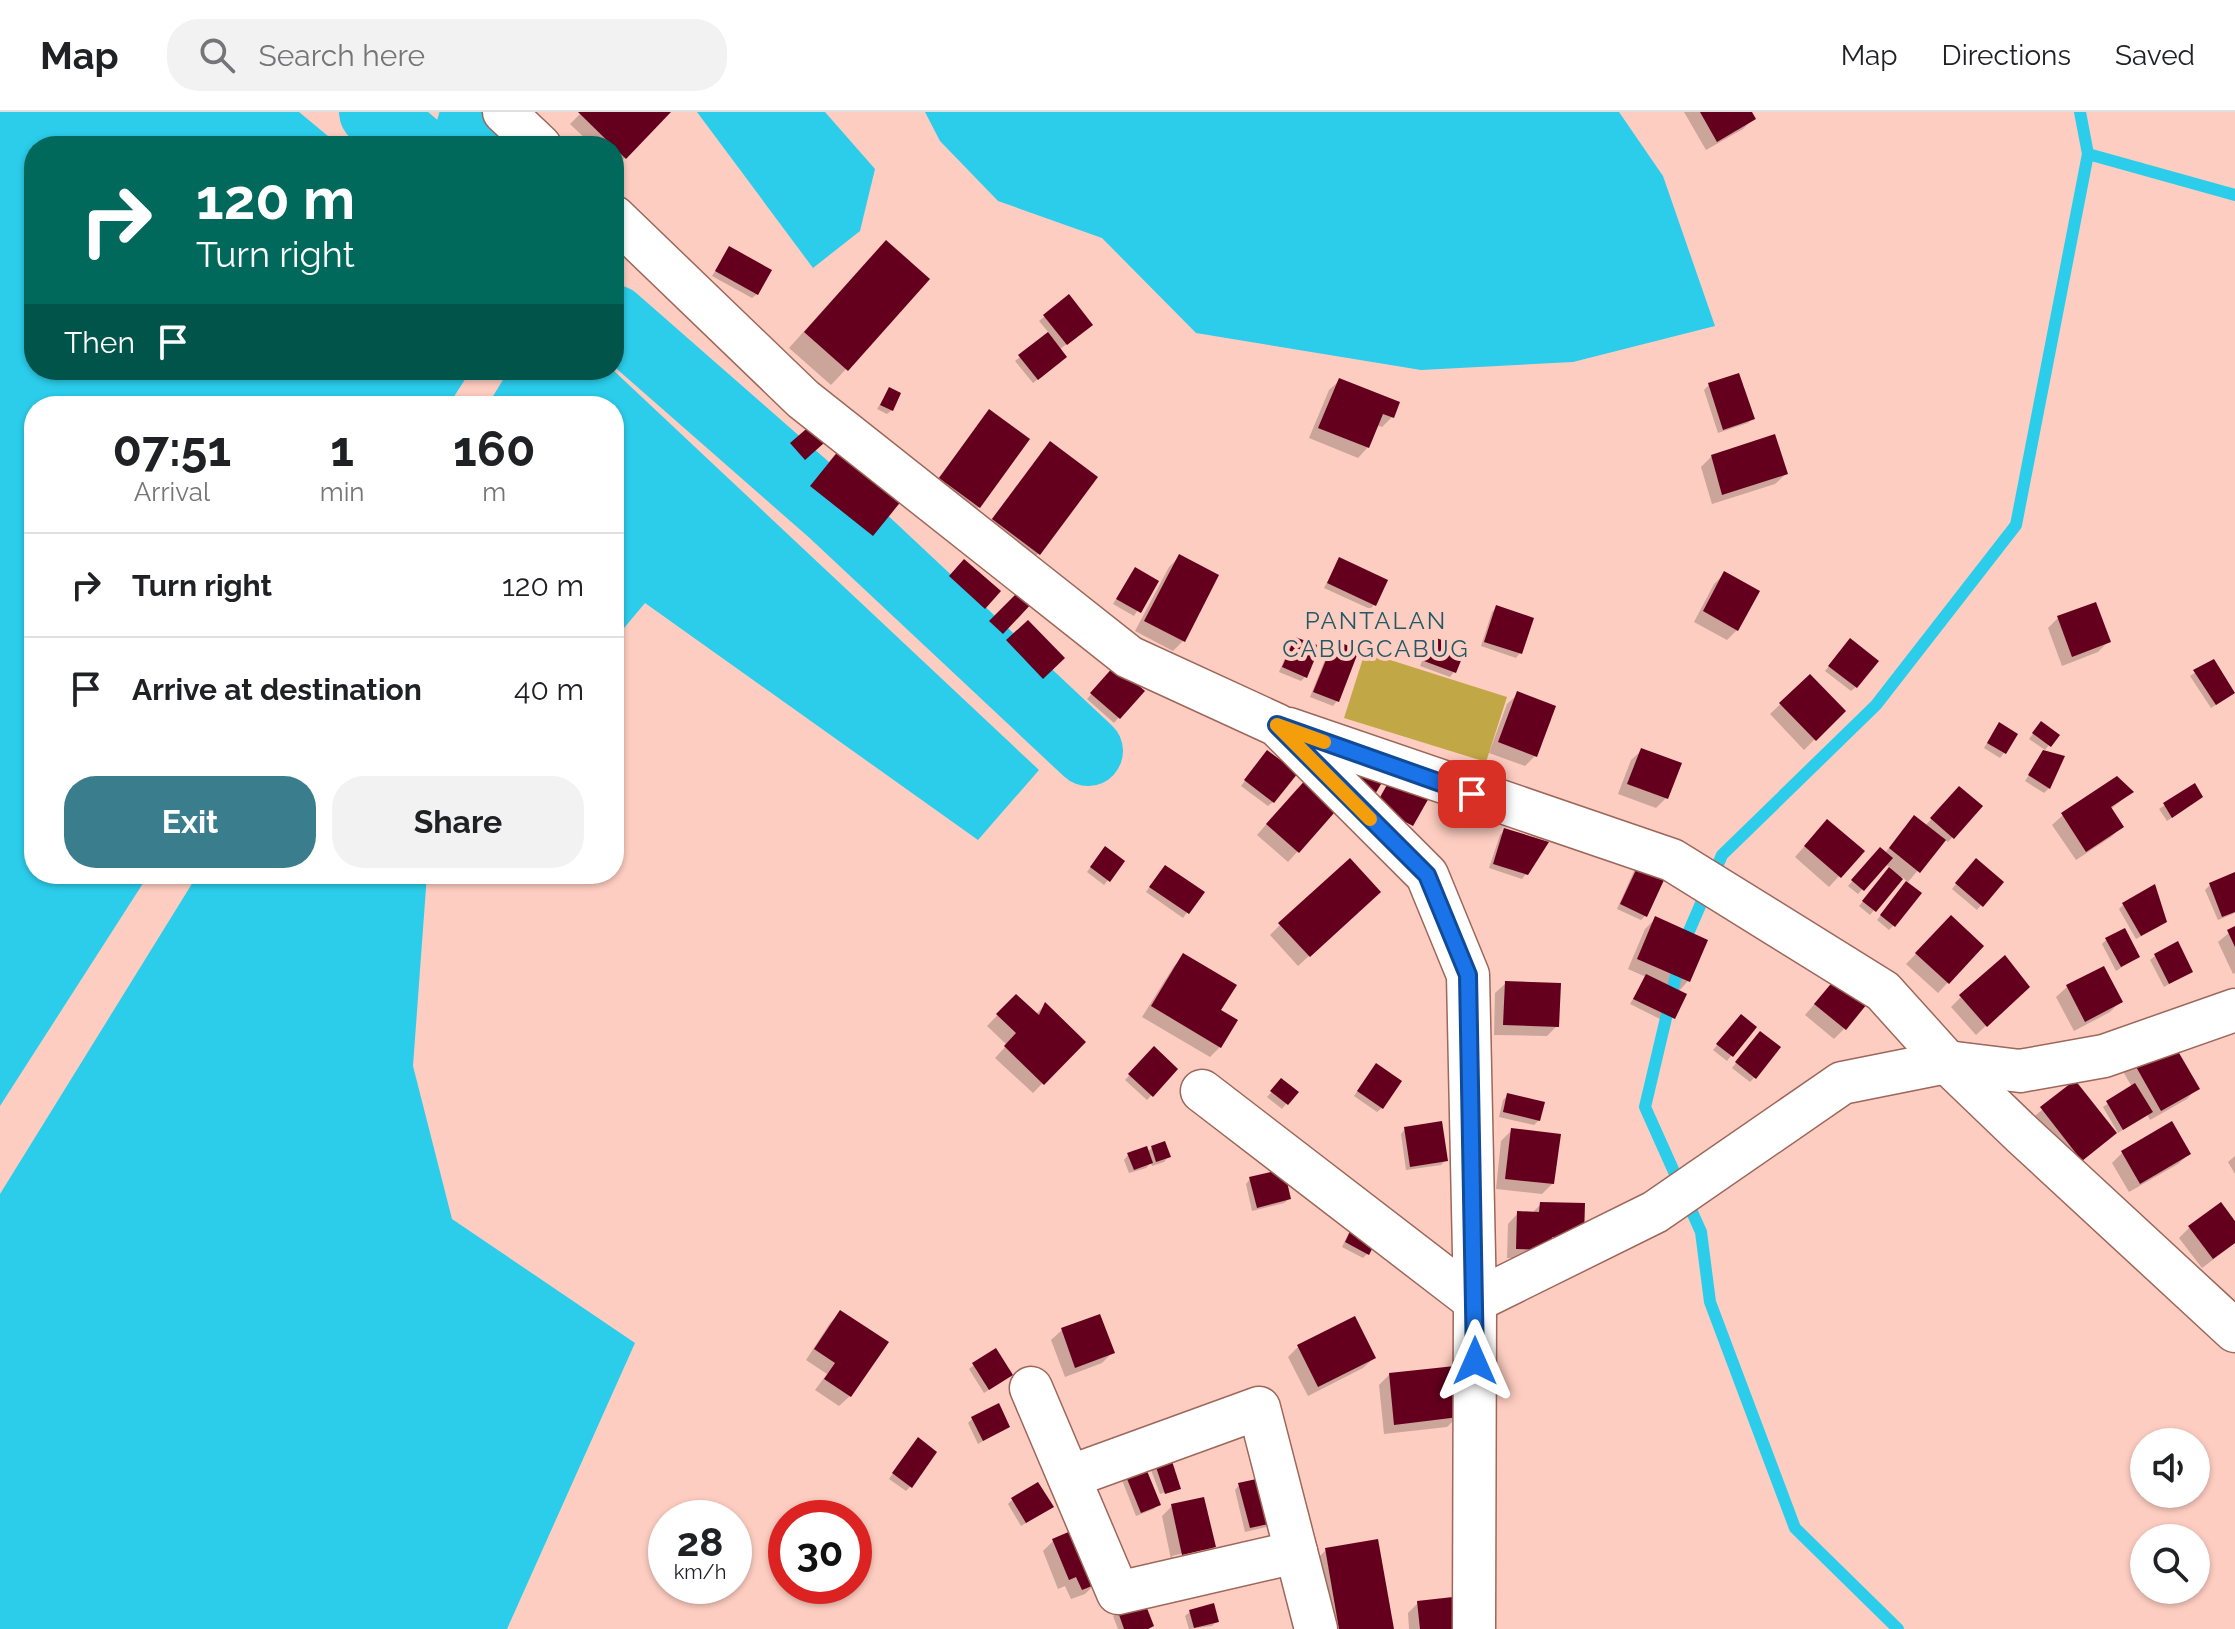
<!DOCTYPE html>
<html lang="en">
<head>
<meta charset="utf-8">
<style>
  body { margin:0; font-family:Raleway,sans-serif; background:#f2f2f2; color:#202124; height:100vh; display:flex; flex-direction:column; font-size:30px; white-space:nowrap }
  * { box-sizing:border-box; margin:0 }
  p { font-size:26px; color:#757577 }
  .icon { flex:none; width:44px; height:44px; fill:none; stroke:currentColor; stroke-width:2; stroke-linecap:round; stroke-linejoin:round }
  .map { position:relative; flex:1; overflow:hidden }
  .sheet { position:absolute; left:24px; top:284px; width:600px; height:488px; display:flex; flex-direction:column; background:#fff; border-radius:32px; box-shadow:0 2px 6px #0004 }
  .sheet>* { flex:none }
  .top-card { position:absolute; left:24px; top:24px; width:600px; height:244px; border-radius:32px; box-shadow:0 2px 6px #0004; background:#00695c; color:#fff; overflow:hidden }
  .fabs { position:absolute; left:2130px; top:1316px; display:grid; gap:16px }
  .fabs a { display:grid; place-items:center; width:80px; height:80px; border-radius:50%; background:#fff; box-shadow:0 2px 6px #0004; font-size:40px }
  .speed { position:absolute; left:648px; top:1388px; display:flex; gap:16px; font-size:40px; font-weight:700; text-align:center }
  .speed>* { display:grid; place-content:center; width:104px; height:104px; border-radius:50%; background:#fff; box-shadow:0 2px 6px #0004; line-height:1 }
  .speed small { font-size:20px; font-weight:400 }
  .speed .limit { border:12px solid #d22; background:#fff; color:#111 }
  .pin { position:absolute; display:grid; place-items:center; width:68px; height:68px; color:#fff; margin:-34px; border-radius:16px; box-shadow:0 4px 12px #0006 }
  .me { position:absolute; width:88px; margin:-44px; rotate:0deg; stroke-linejoin:round; filter:drop-shadow(0 0 6px #0008) }
  .turn { display:flex; align-items:center; gap:28px; height:168px; padding:0 40px; font-size:36px }
  .turn .icon { width:104px; height:104px; stroke-width:2.5 }
  .turn b { display:block; font-size:56px; line-height:68px }
  .then { display:flex; align-items:center; height:76px; padding:0 40px; background:#0003; gap:16px; font-size:30px }
  .eta { display:flex; justify-content:space-evenly; align-items:center; height:136px; text-align:center }
  .eta b { font-size:48px; font-weight:700; line-height:56px }
  .action { display:flex; gap:16px; margin-top:auto; padding:16px 40px }
  .action a { flex:1; height:92px; border-radius:32px; background:#3a7e8d; color:#fff; font-size:32px; font-weight:700; line-height:92px; text-align:center }
  .action a+a { background:#f2f2f2; color:#202124 }
  ul { padding:0; list-style:none }
  li { display:flex; align-items:center; gap:24px; height:104px; padding:0 40px; border-top:2px solid #e0e0e0 }
  li div { flex:1 }
  li b { display:block; font-size:30px }
  li em { font-style:normal }
  header { display:flex; align-items:center; gap:48px; box-sizing:border-box; height:112px; padding:0 40px; background:#fff; border-bottom:2px solid #e0e0e0 }
  header strong { font-size:38px }
  nav { display:flex; gap:44px; margin-inline-start:auto; font-size:28px }
  .search { width:560px; height:72px; background:#f2f2f2; display:flex; align-items:center; gap:20px; box-sizing:border-box; padding:0 28px; border-radius:32px; color:#757577; font-size:30px }
  .map>svg:first-child { display:block }
  .green { fill:#c2a746 }
  .water { fill:#2bcdeb }
  .shadow { fill:#0003; fill-rule:evenodd }
  .lines { fill:none; stroke-linecap:round; stroke-linejoin:round }
  .stream { stroke:#2bcdeb; stroke-width:12 }
  .river { stroke:#2bcdeb; stroke-width:70 }
  .building { fill:#64001e }
  .minor-casing { stroke:#9d675a; stroke-width:45 }
  .minor { stroke:#fff; stroke-width:42 }
  .route-casing { stroke:#114b97; stroke-width:20 }
  .route { stroke:#1a73e8; stroke-width:14 }
  .slow { stroke:#f59e0b; stroke-width:14 }
  .labels { text-anchor:middle; stroke-width:8; stroke-linejoin:round; paint-order:stroke }
  .quarter-label { font-size:24px; letter-spacing:2px; fill:#225965; stroke:#fecdc1 }
</style>
</head>
<body>
<header>
<strong>Map</strong>
<div class="search"><svg class="icon" aria-label="search" viewBox="0 0 24 24"><circle cx="10" cy="10" r="6"/><path d="M15 15l6 6"/></svg>Search here</div>
<nav><a>Map</a><a>Directions</a><a>Saved</a></nav>
</header>
<div class="map">
<svg width="2235" height="1517" viewBox="0 0 2235 1517">
  <rect width="100%" height="100%" fill="#fecdc1"/>
  <polygon class="green" points="1365,540 1507,585 1486,650 1344,606"/>
  <g class="water">
    <polygon points="0,0 299,0 340,34 34,34 34,258 471,258 448,294 34,294 34,762 149,762 0,994"/>
    <polygon points="697,0 825,0 875,57 860,119 813,156"/>
    <polygon points="925,0 1619,0 1663,64 1715,214 1573,250 1421,258 1196,221 1102,126 998,89 940,29"/>
    <polygon points="509,258 613,258 1039,658 978,728 645,491 614,528 614,294 487,294"/>
    <polygon points="198,762 427,762 413,954 452,1107 635,1231 507,1517 0,1517 0,1082"/>
  </g>
  <g class="shadow">
    <polygon points="582,0 668,0 615,56 614,34 593,34 570,12"/>
    <polygon points="1684,0 1749,0 1753,7 1743,17 1706,38"/>
    <polygon points="729,137 757,182 752,186 712,164"/>
    <polygon points="870,146 846,257 831,273 789,236"/>
    <polygon points="1068,185 1086,217 1059,238 1060,250 1033,271 1015,249 1049,221 1039,209"/>
    <polygon points="1340,268 1392,305 1382,315 1377,313 1368,335 1358,346 1309,326 1329,278"/>
    <polygon points="1709,273 1752,307 1748,311 1718,321 1704,278"/>
    <polygon points="889,278 892,298 887,302 877,297"/>
    <polygon points="989,300 979,395 969,405 930,377"/>
    <polygon points="818,309 830,323 799,351 787,337"/>
    <polygon points="1050,332 1039,441 1028,451 983,418"/>
    <polygon points="837,340 872,423 862,433 801,385"/>
    <polygon points="1712,344 1786,362 1775,372 1712,392 1701,355"/>
    <polygon points="1179,445 1184,528 1173,539 1135,519 1169,455"/>
    <polygon points="1339,448 1375,492 1370,497 1324,476"/>
    <polygon points="964,450 998,480 980,500 946,470"/>
    <polygon points="1131,462 1156,469 1134,504 1113,492"/>
    <polygon points="1724,462 1737,518 1727,528 1694,510 1714,472"/>
    <polygon points="1021,479 1031,489 997,525 986,515"/>
    <polygon points="1497,495 1520,541 1516,546 1481,534 1492,500"/>
    <polygon points="2058,506 2108,530 2098,540 2062,554 2048,516"/>
    <polygon points="1028,511 1063,546 1038,570 1003,534"/>
    <polygon points="1296,527 1306,564 1301,569 1279,560 1291,532"/>
    <polygon points="1434,527 1454,560 1450,565 1420,554 1429,532"/>
    <polygon points="1335,531 1337,589 1333,594 1310,585 1330,535"/>
    <polygon points="1846,533 1856,575 1851,579 1825,559"/>
    <polygon points="2213,549 2233,582 2211,596 2190,564"/>
    <polygon points="1115,555 1142,579 1114,611 1087,587"/>
    <polygon points="1810,564 1843,599 1804,638 1770,602"/>
    <polygon points="1518,582 1535,644 1525,654 1489,641 1507,592"/>
    <polygon points="2037,616 2049,633 2045,638 2029,627"/>
    <polygon points="1995,617 2004,641 2000,646 1984,636"/>
    <polygon points="1642,638 1666,686 1656,696 1618,682 1631,648"/>
    <polygon points="2044,640 2049,676 2044,681 2025,669"/>
    <polygon points="1263,645 1273,690 1268,694 1241,674"/>
    <polygon points="2194,674 2196,689 2167,709 2159,697"/>
    <polygon points="1297,677 1298,739 1288,750 1257,723"/>
    <polygon points="1959,677 1980,694 1948,730 1944,727 1908,770 1902,765 1870,803 1859,794 1891,756 1885,752 1858,782 1848,774 1880,738 1885,741 1904,716 1925,714"/>
    <polygon points="2131,680 2110,698 2121,715 2111,725 2076,748 2052,713 2063,703"/>
    <polygon points="1505,718 1526,762 1522,767 1489,756 1500,723"/>
    <polygon points="1817,720 1862,739 1829,775 1795,745"/>
    <polygon points="1101,741 1108,768 1104,773 1087,760"/>
    <polygon points="1638,750 1646,803 1641,808 1617,797"/>
    <polygon points="1971,753 2001,770 1977,798 1952,777"/>
    <polygon points="1160,760 1202,780 1183,806 1146,780"/>
    <polygon points="2235,763 2235,801 2218,808 2205,778 2210,773"/>
    <polygon points="1902,776 1893,814 1889,818 1877,808"/>
    <polygon points="1368,790 1298,854 1270,823 1280,813"/>
    <polygon points="2123,793 2160,814 2136,827 2119,797"/>
    <polygon points="1951,806 1982,834 1938,881 1906,852"/>
    <polygon points="1655,807 1688,869 1678,880 1685,883 1668,911 1630,892 1646,865 1628,857 1645,817"/>
    <polygon points="2235,816 2235,861 2233,862 2218,830"/>
    <polygon points="2106,828 2138,845 2116,859 2102,832"/>
    <polygon points="1184,844 1219,898 1220,935 1210,945 1142,905 1174,854"/>
    <polygon points="2155,844 2191,859 2164,875 2150,848"/>
    <polygon points="2103,856 2120,890 2110,900 2074,919 2056,885 2067,875"/>
    <polygon points="1506,871 1557,914 1547,924 1494,923 1495,881"/>
    <polygon points="1830,874 1844,917 1834,927 1805,903"/>
    <polygon points="2027,875 1976,923 1951,895 1961,885"/>
    <polygon points="1016,884 1035,903 1045,893 1083,930 1033,981 995,946 1007,933 987,914"/>
    <polygon points="1737,909 1754,915 1727,949 1713,938"/>
    <polygon points="1755,926 1755,965 1750,970 1732,956"/>
    <polygon points="1154,937 1176,957 1147,988 1125,968"/>
    <polygon points="2131,946 2197,976 2187,987 2150,1008 2147,1002 2118,1021 2103,995 2132,975 2121,956"/>
    <polygon points="1372,958 1382,996 1377,1000 1354,984"/>
    <polygon points="1282,969 1296,980 1282,997 1267,985"/>
    <polygon points="2075,971 2114,1021 2071,1058 2031,1007"/>
    <polygon points="1508,983 1539,1008 1534,1013 1499,1005 1503,988"/>
    <polygon points="2171,1012 2189,1042 2178,1052 2129,1080 2112,1051 2122,1041"/>
    <polygon points="1405,1017 1446,1048 1441,1053 1406,1058 1401,1022"/>
    <polygon points="1512,1018 1553,1071 1542,1082 1496,1077 1501,1029"/>
    <polygon points="1152,1036 1168,1045 1164,1050 1152,1054 1151,1051 1146,1056 1129,1061 1124,1048 1128,1043 1147,1040"/>
    <polygon points="2235,1044 2235,1062 2228,1050"/>
    <polygon points="1250,1067 1289,1087 1284,1091 1252,1099 1246,1072"/>
    <polygon points="1541,1092 1572,1135 1540,1147 1507,1146 1508,1112 1518,1101 1531,1102"/>
    <polygon points="2235,1112 2235,1131 2202,1156 2179,1126 2189,1116"/>
    <polygon points="1352,1114 1367,1142 1363,1146 1342,1135"/>
    <polygon points="840,1201 850,1284 839,1294 815,1278 827,1262 806,1248 830,1211"/>
    <polygon points="1062,1218 1112,1241 1102,1251 1065,1265 1051,1228"/>
    <polygon points="1298,1235 1374,1246 1363,1256 1308,1284 1288,1245"/>
    <polygon points="974,1253 1006,1267 984,1281 969,1257"/>
    <polygon points="1390,1262 1457,1305 1447,1315 1384,1322 1379,1273"/>
    <polygon points="972,1307 1008,1314 978,1332 968,1311"/>
    <polygon points="913,1332 911,1374 906,1379 889,1367"/>
    <polygon points="1156,1354 1179,1376 1176,1379 1176,1376 1160,1382 1151,1358"/>
    <polygon points="1127,1364 1158,1392 1154,1397 1136,1404 1122,1368"/>
    <polygon points="1239,1373 1270,1410 1266,1415 1245,1420 1235,1378"/>
    <polygon points="1013,1387 1046,1399 1021,1414 1008,1392"/>
    <path d="M1172 1394 1214 1435 1203 1445 1172 1452 1162 1404ZM1204 1436V1440L1173 1447 1172 1444Z"/>
    <polygon points="1053,1429 1095,1472 1085,1482 1071,1487 1065,1474 1058,1477 1043,1439"/>
    <polygon points="1326,1438 1392,1517 1328,1517 1316,1448"/>
    <polygon points="1418,1491 1454,1517 1409,1517 1408,1501"/>
    <polygon points="1118,1499 1152,1514 1149,1517 1118,1517 1113,1504"/>
    <polygon points="1190,1500 1217,1509 1212,1514 1189,1517 1185,1504"/>
  </g>
  <g class="lines">
    <g class="stream">
      <polyline points="2088,42 2235,83"/>
      <polyline points="1683,833 1722,743 1876,593 2016,413 2088,42 2080,0"/>
      <polyline points="1679,851 1645,995 1701,1120 1710,1190 1795,1416 1898,1517"/>
    </g>
    <g class="river">
      <polyline points="374,0 414,34"/>
      <polyline points="466,34 476,0"/>
      <polyline points="614,208 833,400 1088,639"/>
    </g>
  </g>
  <g class="building">
    <polygon points="578,0 671,0 626,47"/>
    <polygon points="1700,0 1752,0 1756,7 1717,30"/>
    <polygon points="886,128 930,167 848,259 804,220"/>
    <polygon points="729,134 772,158 758,183 715,159"/>
    <polygon points="1069,182 1093,213 1067,233 1043,203"/>
    <polygon points="1048,220 1067,245 1038,268 1018,243"/>
    <polygon points="1739,261 1755,307 1723,318 1708,271"/>
    <polygon points="1339,266 1400,290 1394,306 1383,302 1369,336 1318,316"/>
    <polygon points="889,275 901,281 893,299 880,293"/>
    <polygon points="989,297 1030,327 980,396 939,366"/>
    <polygon points="819,306 833,323 805,348 790,331"/>
    <polygon points="1775,322 1788,362 1722,383 1711,343"/>
    <polygon points="848,327 911,377 873,424 810,374"/>
    <polygon points="1050,329 1098,365 1040,443 992,407"/>
    <polygon points="1179,442 1219,463 1185,530 1144,509"/>
    <polygon points="1339,445 1388,468 1376,494 1327,471"/>
    <polygon points="964,447 1001,479 985,497 949,464"/>
    <polygon points="1135,455 1159,469 1141,501 1116,487"/>
    <polygon points="1724,459 1760,479 1738,519 1703,499"/>
    <polygon points="1021,477 1034,489 1003,522 989,509"/>
    <polygon points="2096,490 2111,530 2072,545 2057,504"/>
    <polygon points="1496,493 1534,506 1522,542 1484,530"/>
    <polygon points="1028,508 1065,546 1043,567 1006,528"/>
    <polygon points="1295,525 1320,534 1307,566 1282,555"/>
    <polygon points="1433,525 1466,536 1456,561 1424,549"/>
    <polygon points="1850,526 1879,549 1857,576 1828,554"/>
    <polygon points="1334,528 1359,538 1339,590 1313,580"/>
    <polygon points="2214,547 2235,581 2216,593 2193,558"/>
    <polygon points="1115,553 1145,579 1120,607 1090,581"/>
    <polygon points="1810,562 1846,599 1816,629 1779,591"/>
    <polygon points="1517,579 1556,594 1537,645 1498,630"/>
    <polygon points="2041,609 2060,623 2051,635 2032,621"/>
    <polygon points="1999,610 2018,622 2006,642 1987,631"/>
    <polygon points="1641,636 1682,651 1668,687 1627,672"/>
    <polygon points="1267,638 1298,661 1274,691 1244,668"/>
    <polygon points="2043,638 2065,644 2050,677 2028,663"/>
    <polygon points="1361,646 1387,662 1374,684 1347,668"/>
    <polygon points="1392,664 1430,684 1413,714 1375,694"/>
    <polygon points="2117,664 2134,680 2111,695 2124,715 2086,740 2061,701"/>
    <polygon points="1308,665 1341,693 1299,741 1266,712"/>
    <polygon points="2195,671 2203,685 2172,706 2163,691"/>
    <polygon points="1959,674 1983,694 1954,727 1930,706"/>
    <polygon points="1914,703 1946,728 1920,761 1889,736"/>
    <polygon points="1827,707 1865,739 1841,766 1804,734"/>
    <polygon points="1504,716 1549,730 1528,763 1493,752"/>
    <polygon points="1105,734 1125,749 1110,770 1090,755"/>
    <polygon points="1880,735 1893,746 1864,779 1851,768"/>
    <polygon points="1643,743 1670,755 1647,805 1620,792"/>
    <polygon points="1350,746 1381,780 1310,845 1278,811"/>
    <polygon points="1976,746 2004,770 1983,795 1955,771"/>
    <polygon points="1165,753 1205,780 1189,802 1149,775"/>
    <polygon points="1889,755 1903,767 1876,800 1862,789"/>
    <polygon points="2235,760 2235,800 2222,805 2209,771"/>
    <polygon points="1906,769 1922,781 1895,815 1880,803"/>
    <polygon points="2155,772 2167,810 2141,824 2122,791"/>
    <polygon points="1951,803 1984,834 1949,872 1915,841"/>
    <polygon points="1655,804 1708,828 1690,870 1637,847"/>
    <polygon points="2235,814 2235,835 2227,818"/>
    <polygon points="2125,816 2140,845 2121,855 2105,826"/>
    <polygon points="2178,829 2193,860 2169,872 2154,842"/>
    <polygon points="1183,841 1237,873 1221,898 1238,908 1221,936 1151,894"/>
    <polygon points="2005,843 2030,875 1987,915 1959,883"/>
    <polygon points="2104,854 2123,890 2085,910 2066,873"/>
    <polygon points="1840,861 1871,887 1846,918 1814,892"/>
    <polygon points="1646,862 1687,882 1675,907 1633,887"/>
    <polygon points="1505,869 1561,871 1559,915 1503,913"/>
    <polygon points="1016,882 1039,903 1045,890 1086,930 1044,973 1004,934 1016,921 996,902"/>
    <polygon points="1741,902 1757,915 1733,945 1716,932"/>
    <polygon points="1760,919 1781,935 1756,967 1735,950"/>
    <polygon points="2168,922 2200,977 2161,999 2130,944"/>
    <polygon points="1154,934 1178,957 1153,985 1128,962"/>
    <polygon points="1376,951 1402,969 1383,997 1357,979"/>
    <polygon points="1281,966 1299,980 1288,993 1270,979"/>
    <polygon points="2075,968 2117,1021 2082,1049 2040,995"/>
    <polygon points="2135,971 2153,1000 2123,1018 2106,989"/>
    <polygon points="1507,981 1545,990 1540,1009 1503,1000"/>
    <polygon points="1442,1009 1448,1049 1410,1055 1404,1015"/>
    <polygon points="2172,1009 2191,1042 2140,1072 2121,1039"/>
    <polygon points="1511,1016 1561,1022 1554,1072 1505,1067"/>
    <polygon points="1165,1029 1171,1045 1156,1050 1151,1034"/>
    <polygon points="1147,1034 1153,1051 1134,1058 1127,1041"/>
    <polygon points="1284,1057 1291,1087 1257,1096 1249,1065"/>
    <polygon points="1540,1090 1585,1091 1584,1126 1552,1125 1552,1138 1516,1137 1517,1099 1539,1100"/>
    <polygon points="2221,1090 2235,1109 2235,1131 2213,1147 2188,1114"/>
    <polygon points="1356,1107 1381,1119 1369,1143 1345,1130"/>
    <polygon points="840,1198 889,1230 851,1285 824,1267 835,1251 814,1237"/>
    <polygon points="1100,1202 1115,1241 1075,1256 1061,1216"/>
    <polygon points="1355,1204 1376,1246 1318,1275 1297,1233"/>
    <polygon points="996,1236 1013,1263 989,1278 972,1251"/>
    <polygon points="1455,1254 1459,1305 1394,1313 1389,1261"/>
    <polygon points="999,1291 1010,1315 983,1329 971,1305"/>
    <polygon points="918,1325 937,1340 912,1376 892,1361"/>
    <polygon points="1171,1346 1181,1377 1165,1382 1155,1352"/>
    <polygon points="1145,1354 1161,1393 1141,1401 1125,1362"/>
    <polygon points="1261,1366 1273,1411 1250,1416 1238,1371"/>
    <polygon points="1038,1370 1054,1395 1026,1411 1011,1386"/>
    <polygon points="1204,1385 1216,1435 1182,1443 1171,1392"/>
    <polygon points="1085,1413 1097,1472 1082,1478 1076,1465 1069,1468 1052,1427"/>
    <polygon points="1378,1427 1394,1517 1339,1517 1325,1436"/>
    <polygon points="1453,1485 1456,1517 1420,1517 1417,1489"/>
    <polygon points="1143,1486 1154,1514 1148,1517 1124,1517 1117,1497"/>
    <polygon points="1214,1491 1219,1510 1194,1516 1189,1498"/>
  </g>
  <g class="lines">
    <g class="minor-casing">
      <g id="minor">
        <polyline points="504,0 540,34"/>
        <polyline points="614,105 803,287 1129,545 1277,613 1427,763 1468,863 1475,1189 1474,1517"/>
        <polyline points="1289,617 1672,748 1883,879 1947,950 2023,1023 2235,1219"/>
        <polyline points="1202,979 1475,1189"/>
        <polyline points="1475,1189 1655,1100 1842,971 1947,950 2020,959 2104,944 2235,898"/>
        <polyline points="1031,1276 1118,1481 1296,1440"/>
        <polyline points="1069,1365 1259,1296 1316,1517"/>
      </g>
    </g>
    <use href="#minor" class="minor"/>
  </g>
  <g class="lines">
    <g class="route-casing">
      <polyline id="route" points="1472,682 1277,613 1427,763 1468,863 1475,1249"/>
    </g>
    <use href="#route" class="route"/>
    <polyline class="slow" points="1324,630 1277,613 1370,707"/>
  </g>
  <g class="labels">
    <g class="quarter-label">
      <text x="1376" y="517">PANTALAN<tspan x="1376" dy="28">CABUGCABUG</tspan></text>
    </g>
  </g>
</svg>
<div class="fabs">
<a><svg class="icon" aria-label="sound" viewBox="0 0 24 24"><path d="M4 9h4l5-4v14l-5-4H4zM17 9q2 3 0 6"/></svg></a>
<a><svg class="icon" aria-label="search" viewBox="0 0 24 24"><circle cx="10" cy="10" r="6"/><path d="M15 15l6 6"/></svg></a>
</div>
<div class="speed"><div>28<small>km/h</small></div><div class="limit">30</div></div>
<div class="pin" style="left:1472px;top:682px;background:#d93025"><svg class="icon" aria-label="arrive" viewBox="0 0 24 24"><path d="M6 21V4h12l-3 4 3 4H6"/></svg></div>
<svg class="me" style="left:1475px;top:1249px" viewBox="-20 -20 40 40"><path d="M0-17L14 15 0 8-14 15z" fill="#1a73e8" stroke="#fff" stroke-width="4"/></svg>
<div class="top-card">
<div class="turn"><svg class="icon" aria-label="right" viewBox="0 0 24 24"><path d="M7 20v-9h11M14 6l5 5-5 5"/></svg><div><b>120 m</b>Turn right</div></div>
<div class="then">Then<svg class="icon" aria-label="arrive" viewBox="0 0 24 24"><path d="M6 21V4h12l-3 4 3 4H6"/></svg></div>
</div>
<section class="sheet">
<div class="eta">
<div><b>07:51</b><p>Arrival</p></div>
<div><b>1</b><p>min</p></div>
<div><b>160</b><p>m</p></div>
</div>
<ul>
<li><svg class="icon" aria-label="right" viewBox="0 0 24 24"><path d="M7 20v-9h11M14 6l5 5-5 5"/></svg><div><b>Turn right</b></div><em>120 m</em></li>
<li><svg class="icon" aria-label="arrive" viewBox="0 0 24 24"><path d="M6 21V4h12l-3 4 3 4H6"/></svg><div><b>Arrive at destination</b></div><em>40 m</em></li>
</ul>
<div class="action"><a>Exit</a><a>Share</a></div>
</section>
</div>
</body>
</html>
